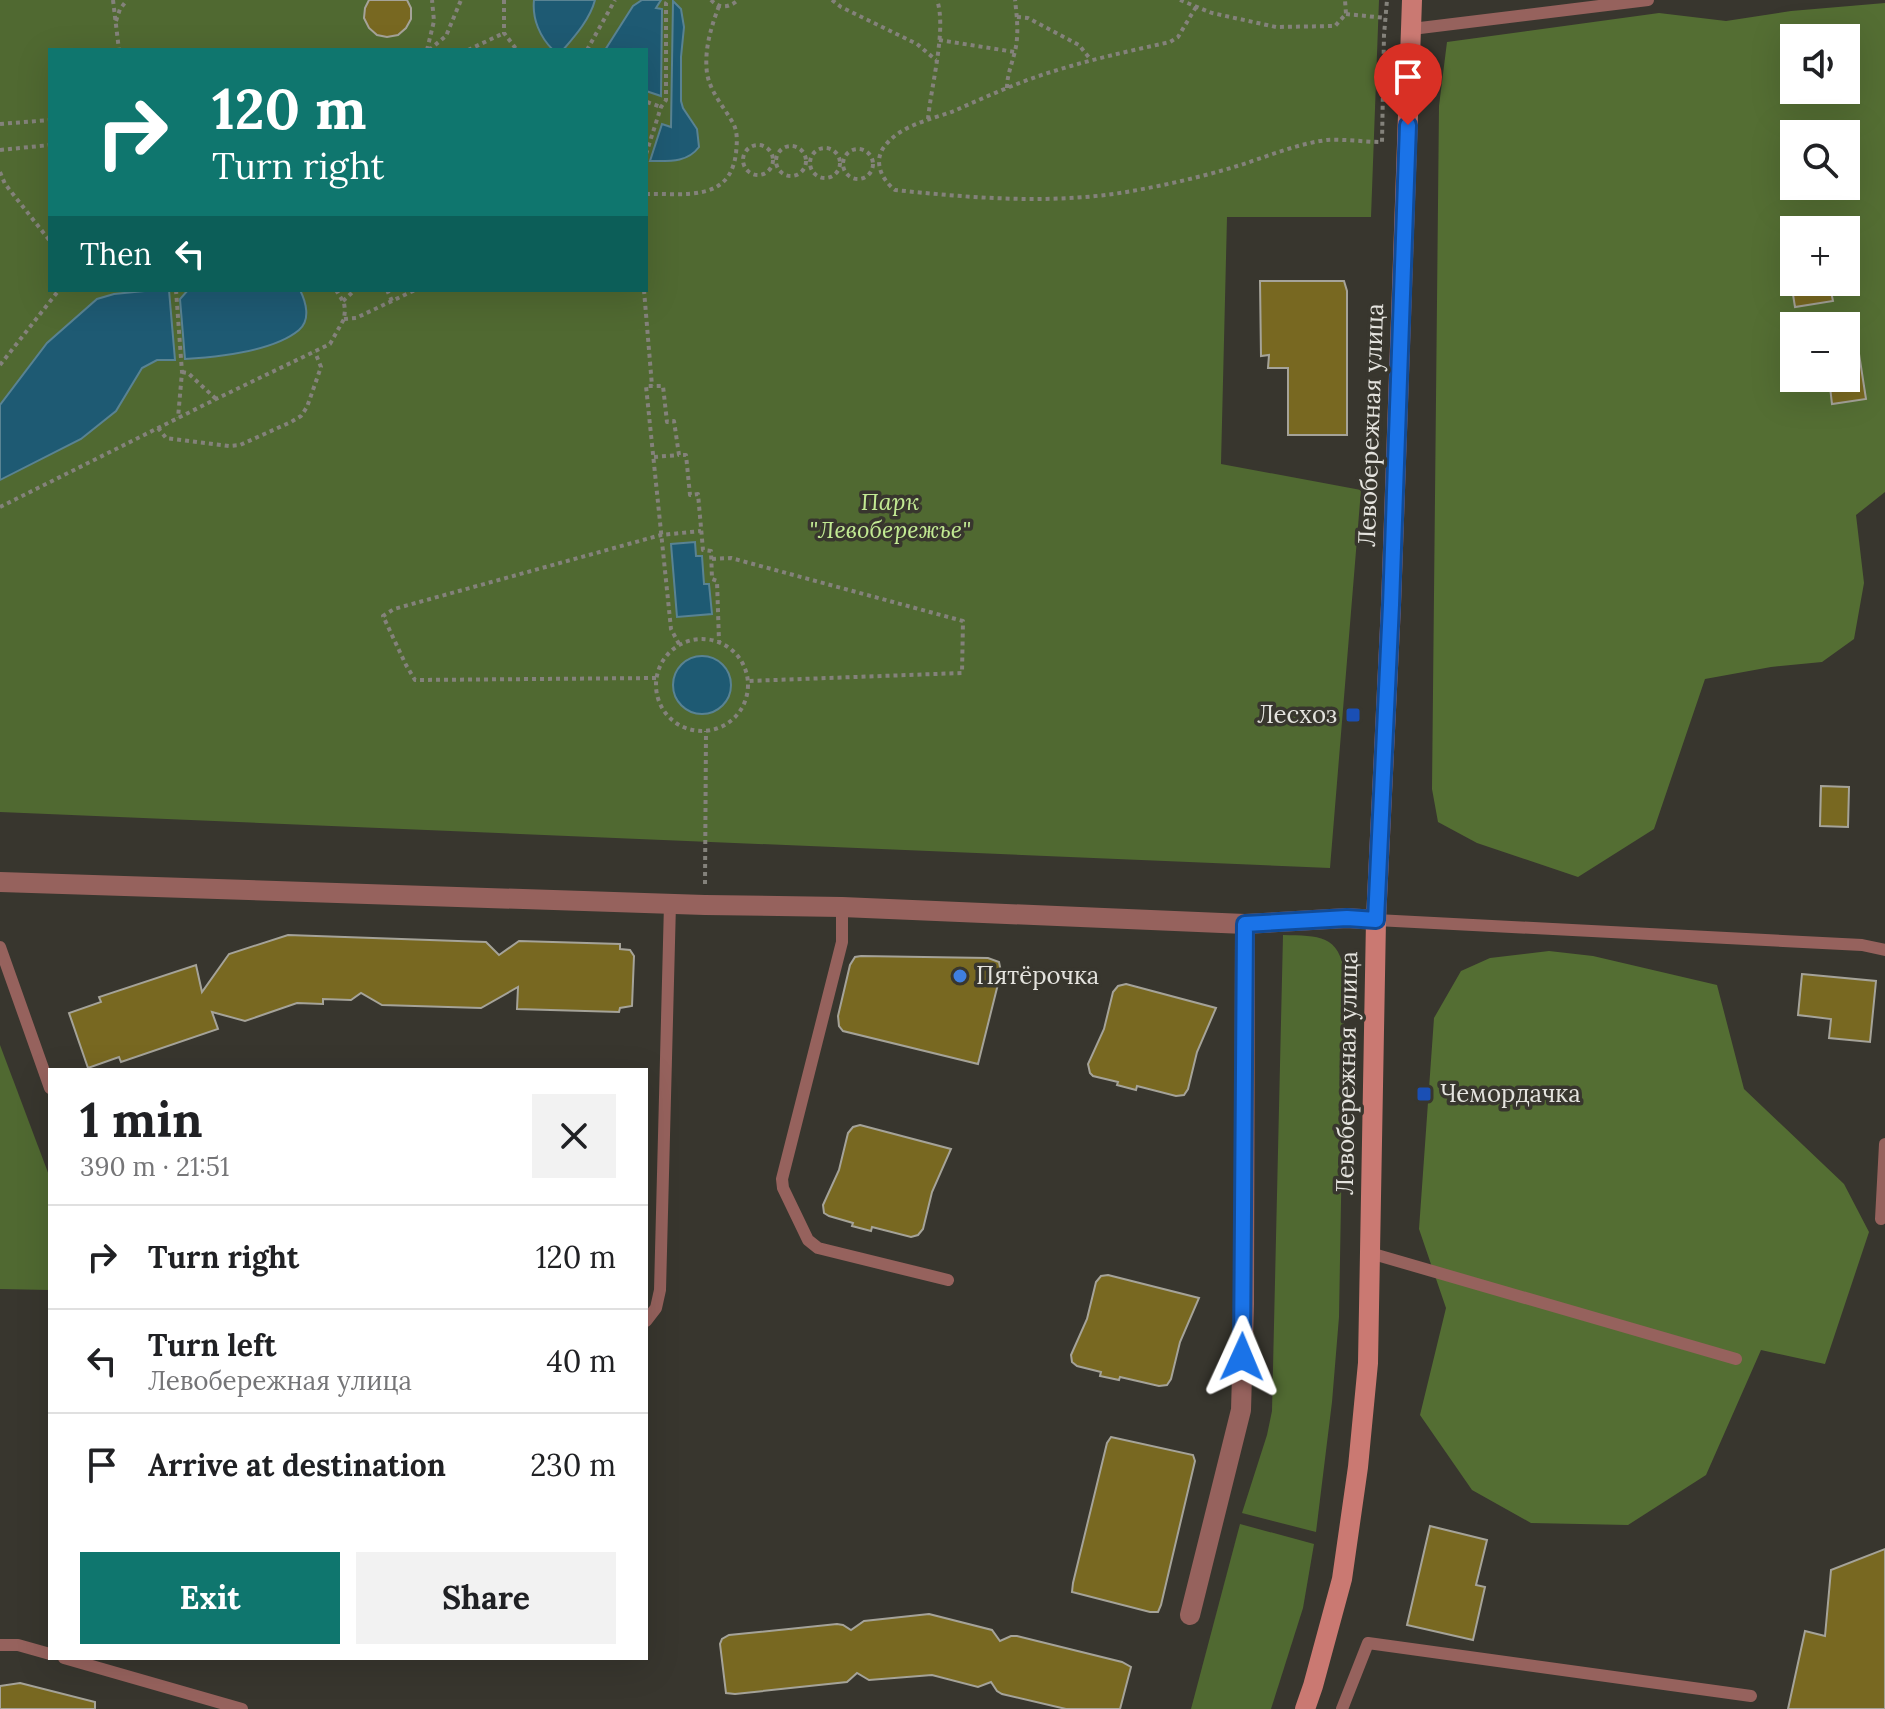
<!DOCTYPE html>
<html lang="en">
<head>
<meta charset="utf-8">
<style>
  body { margin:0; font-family:Lora,serif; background:#f2f2f2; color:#202124; height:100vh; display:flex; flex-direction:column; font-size:30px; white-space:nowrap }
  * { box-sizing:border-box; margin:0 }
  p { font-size:26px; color:#757577 }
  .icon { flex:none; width:44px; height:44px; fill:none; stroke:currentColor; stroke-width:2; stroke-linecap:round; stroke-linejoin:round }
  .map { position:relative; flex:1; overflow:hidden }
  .details { position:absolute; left:48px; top:1068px; width:600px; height:592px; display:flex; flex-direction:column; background:#fff; border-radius:0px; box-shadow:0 8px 32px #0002 }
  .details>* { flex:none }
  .guide { position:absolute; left:48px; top:48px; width:600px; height:244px; border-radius:0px; box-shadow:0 8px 32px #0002; background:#0f766e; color:#fff; overflow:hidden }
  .tools { position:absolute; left:1780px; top:24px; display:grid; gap:16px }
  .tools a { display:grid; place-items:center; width:80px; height:80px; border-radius:0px; background:#fff; box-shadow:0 8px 32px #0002; font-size:40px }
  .pin { position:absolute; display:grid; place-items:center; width:68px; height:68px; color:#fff; margin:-82px -34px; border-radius:50% 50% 50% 0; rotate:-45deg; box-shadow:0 0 8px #0007 }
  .pin .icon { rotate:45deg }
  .me { position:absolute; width:88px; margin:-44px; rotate:1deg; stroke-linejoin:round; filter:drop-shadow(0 0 6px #0008) }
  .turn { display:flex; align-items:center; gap:28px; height:168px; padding:0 32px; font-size:36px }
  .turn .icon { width:104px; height:104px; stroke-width:2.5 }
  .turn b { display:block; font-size:56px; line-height:68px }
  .then { display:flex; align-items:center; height:76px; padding:0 32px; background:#0003; gap:16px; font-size:30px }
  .round { display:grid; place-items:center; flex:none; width:84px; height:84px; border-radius:0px; background:#f2f2f2 }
  .overview { display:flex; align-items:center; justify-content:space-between; height:136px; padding:0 32px }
  h1 { font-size:48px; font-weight:700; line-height:60px }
  .button { display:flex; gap:16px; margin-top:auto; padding:16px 32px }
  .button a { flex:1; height:92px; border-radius:0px; background:#0f766e; color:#fff; font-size:32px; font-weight:700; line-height:92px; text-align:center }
  .button a+a { background:#f2f2f2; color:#202124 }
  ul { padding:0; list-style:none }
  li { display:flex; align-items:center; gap:24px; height:104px; padding:0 32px; border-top:2px solid #e0e0e0 }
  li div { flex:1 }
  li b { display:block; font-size:30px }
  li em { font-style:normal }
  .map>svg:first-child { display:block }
  .green { fill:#506931; fill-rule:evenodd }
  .forest { fill:#546e33; fill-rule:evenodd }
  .water { fill:#1e5a73; stroke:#598393; stroke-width:2 }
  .building { fill:#786821; stroke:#a5a399; stroke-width:2 }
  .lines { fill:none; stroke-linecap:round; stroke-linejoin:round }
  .path { stroke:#84827b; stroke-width:4; stroke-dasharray:4 4; stroke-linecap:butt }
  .service { stroke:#96625d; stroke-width:12 }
  .minor { stroke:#96625d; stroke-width:20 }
  .secondary { stroke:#ca7972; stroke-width:20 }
  .route-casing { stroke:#114b97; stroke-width:20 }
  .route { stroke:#1a73e8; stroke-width:14 }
  .transit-dot { fill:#1a4fb4; stroke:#38362e; stroke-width:3 }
  .shop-dot { fill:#3f7fe0; stroke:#38362e; stroke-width:3 }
  .labels { text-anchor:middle; stroke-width:7; stroke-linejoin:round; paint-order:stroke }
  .street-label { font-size:24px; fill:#e4e3de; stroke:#38362e }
  .park-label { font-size:24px; font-style:italic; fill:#c2ea93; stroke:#38362e }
  .poi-label { font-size:24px; fill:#e4e3de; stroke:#38362e; text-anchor:start }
</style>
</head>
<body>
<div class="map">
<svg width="1885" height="1709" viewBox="0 0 1885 1709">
  <rect width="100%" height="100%" fill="#38362e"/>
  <g class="green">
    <path d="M0 0H1379L1371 217H1227L1221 464 1361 490 1330 868 0 812ZM50 50H646V290H50Z"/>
    <path d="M1283 935C1319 936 1339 934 1345 975L1339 1317 1332 1402 1316 1532 1242 1513 1267 1435 1272 1411Z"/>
    <polygon points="0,1045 50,1178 50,1290 0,1289"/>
    <polygon points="1240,1524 1314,1544 1303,1608 1271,1709 1191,1709"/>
  </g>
  <g class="forest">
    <path d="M1885 3V492L1856 515 1864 583 1854 639 1822 662 1771 667 1705 679 1654 829 1578 877 1477 843 1438 822 1432 789 1439 106 1447 42 1659 13 1726 21 1791 11ZM1794 38H1846V90H1794ZM1794 134H1846V186H1794ZM1794 230H1846V282H1794ZM1794 326H1846V378H1794Z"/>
    <polygon points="1549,951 1593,956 1717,985 1744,1089 1844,1184 1869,1232 1825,1364 1761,1350 1706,1475 1628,1525 1531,1523 1472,1490 1420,1415 1446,1308 1419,1229 1434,1018 1461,971 1490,958"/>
  </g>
  <g class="water">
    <path d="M534 0H595C590 19 575 36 563 50H553C540 37 532 19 534 0Z"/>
    <polygon points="642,0 661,0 656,8 662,9 661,96 646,91 646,50 605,50 633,6"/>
    <path d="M673 1 681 9 684 27 681 57V101L683 108 697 129 699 147C687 163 669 161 650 161L662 124 671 127Z"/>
    <polygon points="155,290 169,290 175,360 157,360 142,368 116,411 81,439 0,480 0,405 47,343 97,299 114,294"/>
    <path d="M188 290H300C306 302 311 320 299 330 274 351 217 357 185 359L180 299Z"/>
    <polygon points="695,542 696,556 702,556 704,584 709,584 712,614 677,617 671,544"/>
    <circle cx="702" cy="685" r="29"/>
  </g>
  <g class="building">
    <polygon points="369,0 407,0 411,8 411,19 406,28 398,35 387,37 377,35 369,28 364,18 365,8"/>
    <polygon points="1260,281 1344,281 1347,291 1347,435 1288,435 1288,368 1268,368 1269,355 1261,356"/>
    <polygon points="1791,282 1829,282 1833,301 1795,307"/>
    <polygon points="1846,341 1857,341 1866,399 1832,404 1829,378 1846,378"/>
    <polygon points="1821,786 1849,787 1848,827 1820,826"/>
    <polygon points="288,935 486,942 499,955 519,941 620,944 620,949 630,950 634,956 632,1006 620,1008 619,1012 517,1009 518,987 481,1008 382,1005 361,993 351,1000 323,999 323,1004 297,1003 245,1021 212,1012 218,1029 121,1062 119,1057 88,1068 69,1013 101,1002 99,997 196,965 202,992 229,954"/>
    <polygon points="861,956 988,958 999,962 1001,972 978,1064 843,1031 839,1026 838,1016 850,965 855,957"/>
    <polygon points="1802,974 1876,981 1870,1042 1829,1038 1831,1019 1798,1015"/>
    <polygon points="1126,984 1216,1008 1197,1052 1188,1089 1184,1095 1176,1096 1137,1086 1136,1090 1117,1085 1118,1082 1093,1076 1090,1073 1088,1064 1104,1029 1113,992 1118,986"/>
    <polygon points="860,1125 951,1149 932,1192 923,1229 918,1235 911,1237 872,1227 871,1231 852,1226 853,1223 829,1216 824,1213 823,1205 839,1170 848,1133 853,1127"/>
    <polygon points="1108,1275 1199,1298 1180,1342 1171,1379 1167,1385 1159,1386 1120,1377 1119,1380 1100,1376 1101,1372 1077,1366 1072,1362 1071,1355 1087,1319 1096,1282 1101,1276"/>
    <polygon points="1111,1437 1193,1455 1195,1461 1161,1605 1158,1612 1150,1612 1072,1592 1073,1583 1107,1443"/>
    <polygon points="1430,1526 1487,1540 1476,1585 1485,1587 1473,1640 1407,1625"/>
    <polygon points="1885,1549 1885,1709 1788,1709 1805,1631 1825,1636 1831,1570"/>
    <polygon points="929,1614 992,1630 1000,1641 1011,1636 1017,1636 1122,1662 1131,1667 1120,1709 1066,1709 1002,1694 997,1691 991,1682 978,1687 932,1675 869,1680 857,1673 847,1682 735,1694 726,1693 720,1644 722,1639 729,1635 837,1624 843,1625 851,1630 864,1621"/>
    <polygon points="20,1683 95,1702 95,1709 0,1709 0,1686"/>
  </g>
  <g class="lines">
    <g class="path">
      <polyline points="113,0 119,50"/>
      <polyline points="504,0 504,33 517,50"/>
      <path d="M711 0C719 9 729 8 738 0"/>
      <polyline points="832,0 841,7 917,44 936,60"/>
      <polyline points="1180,0 1212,13 1276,27 1335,26 1346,14 1345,0"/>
      <path d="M1196 7 1178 37 1170 42C1120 53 1070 64 1022 82 999 91 976 101 954 111 930 120 900 125 884 147 873 162 882 180 895 190 973 198 1054 205 1132 191 1166 185 1201 177 1234 167 1264 158 1295 144 1327 140 1345 139 1365 142 1382 142L1384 35 1387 0"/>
      <polyline points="1346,14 1386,18"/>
      <polyline points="1017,17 1028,18 1079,45 1091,60"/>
      <polyline points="116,21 120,9 127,0"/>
      <polyline points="939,40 1015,52"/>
      <polyline points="427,50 434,21 432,0"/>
      <polyline points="429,50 446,36 461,0"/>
      <polyline points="468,50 504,33"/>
      <polyline points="587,50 615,0"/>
      <path d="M1007 88C1007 75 1012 64 1015 51 1019 35 1017 17 1015 0"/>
      <polyline points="647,102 661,107"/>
      <path d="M928 119C931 86 947 29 937 0"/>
      <polyline points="0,124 50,120"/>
      <circle cx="758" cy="160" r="15"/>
      <circle cx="791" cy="161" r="15"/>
      <circle cx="825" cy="163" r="15"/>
      <circle cx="858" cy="164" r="15"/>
      <polyline points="0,150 50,145"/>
      <polyline points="646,154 661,107 666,100 666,3 668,0"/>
      <polyline points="0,172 5,184 50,241"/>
      <path d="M646 194C684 193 730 203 736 153 737 143 738 132 733 123 724 107 710 92 707 73 704 50 711 27 719 6"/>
      <polyline points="176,290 182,372 178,418"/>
      <polyline points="387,290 392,301"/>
      <polyline points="644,290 652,386"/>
      <polyline points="343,301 355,290"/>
      <polyline points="344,319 356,318 415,290"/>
      <polyline points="0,365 59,290"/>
      <polyline points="182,372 188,373 216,399"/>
      <polyline points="158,428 166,438 229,446 240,445 291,422 301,416 307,407 321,367 315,352"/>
      <polyline points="654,457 679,455"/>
      <polyline points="0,507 216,399 330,344 344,319 345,310 344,303 336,290"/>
      <polyline points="712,559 731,558 963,621 962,673 748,681"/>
      <circle cx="702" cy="685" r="46"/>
      <polyline points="679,644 671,629 646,386 663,386 667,422 674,421 679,455 686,455 690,495 698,494 703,550 711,551 712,579 717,581 719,641"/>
      <polyline points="656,678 415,680 406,665 383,616 394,609 661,535 701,531"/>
      <polyline points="705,884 706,731"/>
    </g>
    <g class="service">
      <polyline points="1412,29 1648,0"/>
      <polyline points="842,907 842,942 782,1179 783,1188 808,1240 818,1248 948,1280"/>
      <polyline points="1376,920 1862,945 1885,950"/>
      <polyline points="0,947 50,1088"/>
      <polyline points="1881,1219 1885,1144"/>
      <polyline points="1370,1253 1736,1359"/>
      <polyline points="646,1321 656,1308 660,1290 670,904"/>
      <polyline points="0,1645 18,1645 50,1654"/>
      <polyline points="64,1658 242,1709"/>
      <polyline points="1342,1709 1368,1643 1751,1696"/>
    </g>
    <g class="minor">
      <polyline points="0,882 705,905 842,907 1245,924 1347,918 1376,920"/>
      <polyline points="1190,1615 1241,1410 1244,1304 1245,924"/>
    </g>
    <polyline class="secondary" points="1305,1709 1313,1686 1342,1579 1358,1467 1368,1363 1376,920 1391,605 1412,0"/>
  </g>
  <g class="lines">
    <g class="route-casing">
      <polyline id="route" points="1242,1357 1245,924 1347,918 1376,920 1391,605 1408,125"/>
    </g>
    <use href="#route" class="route"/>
  </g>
  <g class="transit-dot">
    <rect x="1345" y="707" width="16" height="16" rx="4"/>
    <rect x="1416" y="1086" width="16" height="16" rx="4"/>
  </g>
  <circle class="shop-dot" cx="960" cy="976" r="8"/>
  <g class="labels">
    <g class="street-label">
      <text transform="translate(1371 425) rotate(-88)" y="8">Левобережная улица</text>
      <text transform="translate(1347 1073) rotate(-89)" y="8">Левобережная улица</text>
    </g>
    <g class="park-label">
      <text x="890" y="510">Парк<tspan x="890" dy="28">"Левобережье"</tspan></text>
    </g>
    <g class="poi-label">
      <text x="1337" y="723" text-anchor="end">Лесхоз</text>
      <text x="976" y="984">Пятёрочка</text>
      <text x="1440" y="1102">Чемордачка</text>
    </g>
  </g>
</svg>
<div class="tools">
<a><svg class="icon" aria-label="sound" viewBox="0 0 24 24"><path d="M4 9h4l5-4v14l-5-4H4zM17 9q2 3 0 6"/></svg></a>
<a><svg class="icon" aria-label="search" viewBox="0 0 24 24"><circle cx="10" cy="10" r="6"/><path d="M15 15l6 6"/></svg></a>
<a>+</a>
<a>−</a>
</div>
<div class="pin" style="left:1408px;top:125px;background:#d93025"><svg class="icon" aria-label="arrive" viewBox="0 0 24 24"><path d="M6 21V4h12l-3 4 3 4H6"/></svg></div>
<svg class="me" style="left:1242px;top:1357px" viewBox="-20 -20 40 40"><path d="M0-17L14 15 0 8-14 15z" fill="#1a73e8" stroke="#fff" stroke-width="4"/></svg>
<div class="guide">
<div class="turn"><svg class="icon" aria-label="right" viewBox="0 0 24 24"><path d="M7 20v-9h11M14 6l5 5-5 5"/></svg><div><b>120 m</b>Turn right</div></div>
<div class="then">Then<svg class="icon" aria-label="left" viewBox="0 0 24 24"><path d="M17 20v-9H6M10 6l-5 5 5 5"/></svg></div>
</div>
<section class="details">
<div class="overview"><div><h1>1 min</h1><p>390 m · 21:51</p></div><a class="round"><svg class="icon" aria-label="close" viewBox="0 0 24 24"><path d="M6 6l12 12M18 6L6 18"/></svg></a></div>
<ul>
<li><svg class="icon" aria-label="right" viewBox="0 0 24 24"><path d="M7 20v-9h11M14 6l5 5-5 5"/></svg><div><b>Turn right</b></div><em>120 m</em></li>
<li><svg class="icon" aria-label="left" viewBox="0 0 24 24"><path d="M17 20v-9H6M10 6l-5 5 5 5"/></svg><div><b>Turn left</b><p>Левобережная улица</p></div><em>40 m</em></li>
<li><svg class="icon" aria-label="arrive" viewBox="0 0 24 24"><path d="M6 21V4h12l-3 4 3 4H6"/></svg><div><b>Arrive at destination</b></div><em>230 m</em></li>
</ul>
<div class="button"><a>Exit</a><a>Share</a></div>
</section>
</div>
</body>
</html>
